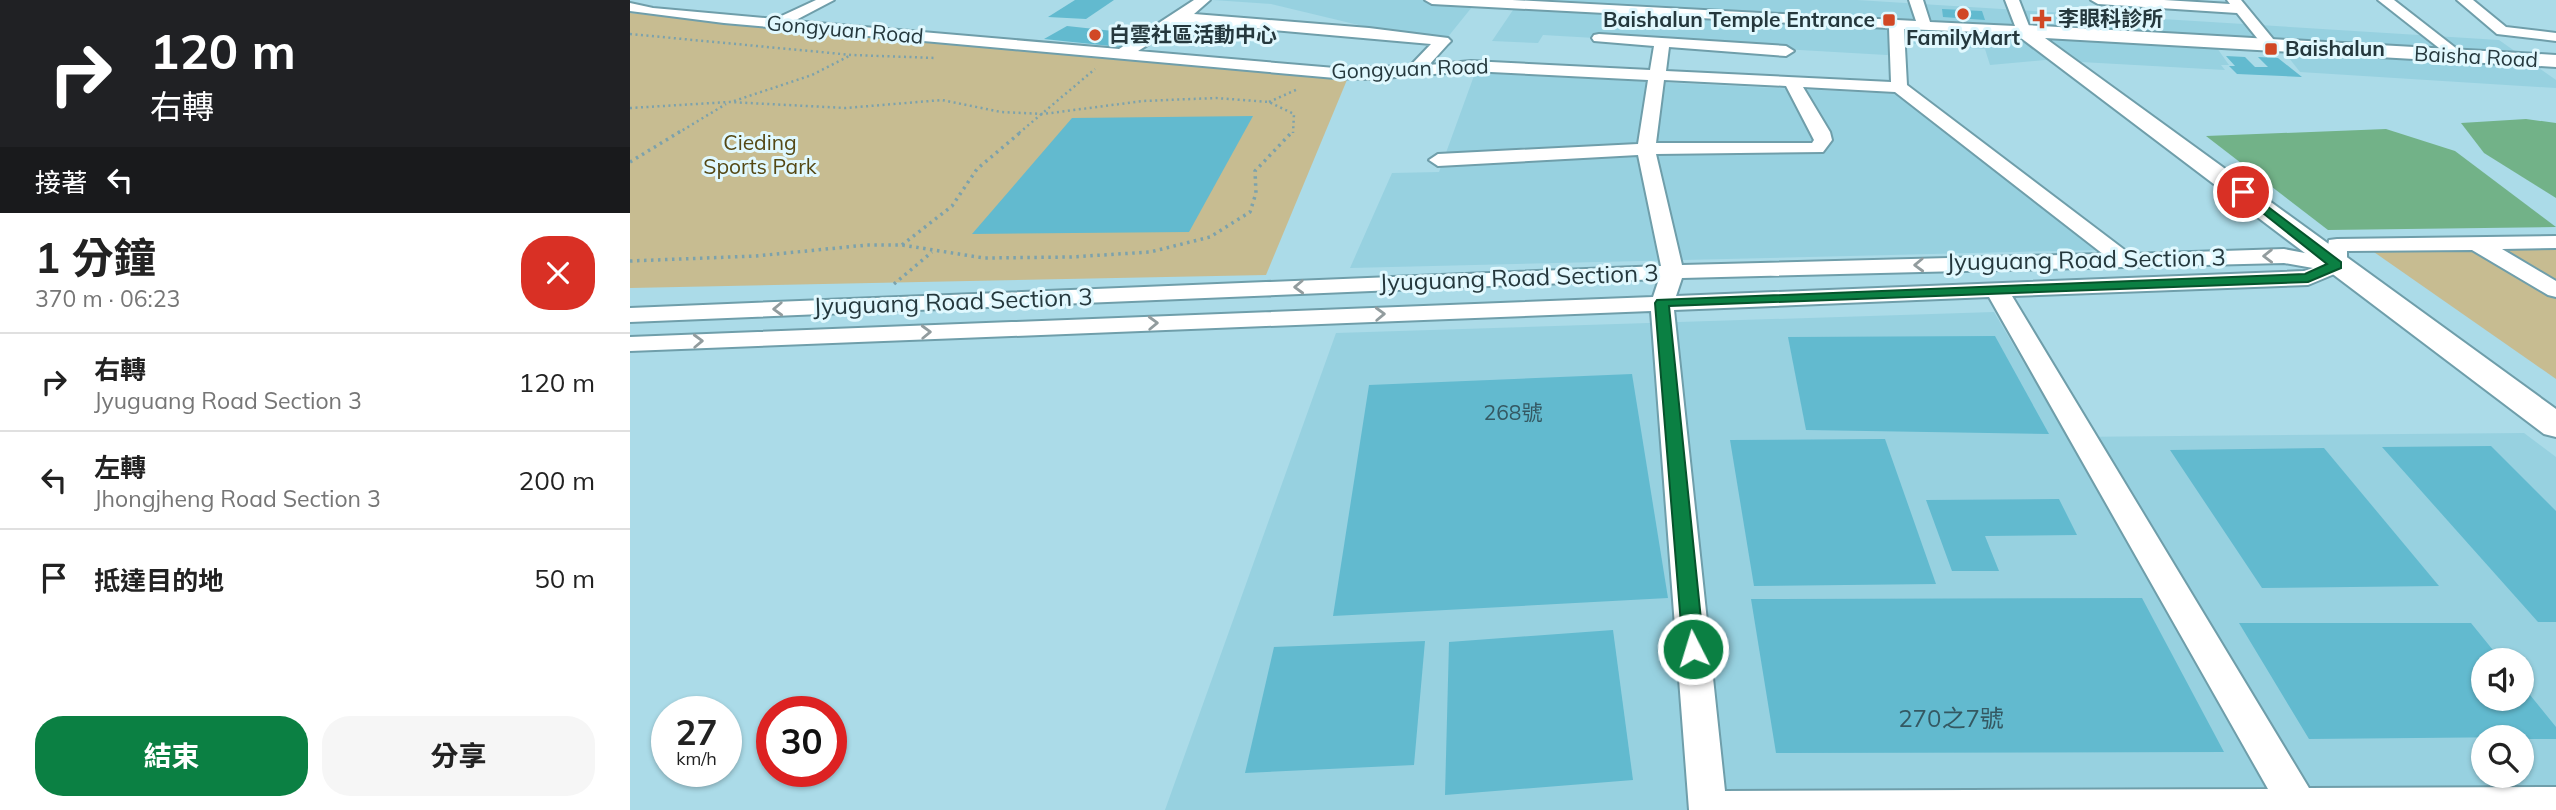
<!DOCTYPE html>
<html lang="zh-TW">
<head>
<meta charset="utf-8">
<style>
  body { margin:0; font-family:Mulish,"Noto Sans TC",sans-serif; background:#f6f6f6; color:#222; height:100vh; display:flex; flex-direction:column; font-size:26px; white-space:nowrap }
  * { box-sizing:border-box; margin:0 }
  p { font-size:23px; color:#767676 }
  .icon { flex:none; width:38px; height:38px; fill:none; stroke:currentColor; stroke-width:2; stroke-linecap:round; stroke-linejoin:round }
  .map { position:relative; flex:1; overflow:hidden }
  .drawer { display:flex; flex-direction:column; background:#fff; width:630px }
  .drawer>* { flex:none }
  .banner { background:#202124; color:#fff; overflow:hidden }
  .tools { position:absolute; left:1841px; top:648px; display:grid; gap:14px }
  .tools a { display:grid; place-items:center; width:63px; height:63px; border-radius:50%; background:#fff; box-shadow:0 2px 5px #0004; font-size:35px }
  .speed { position:absolute; left:21px; top:696px; display:flex; gap:14px; font-size:35px; font-weight:700; text-align:center }
  .speed>* { display:grid; place-content:center; width:91px; height:91px; border-radius:50%; background:#fff; box-shadow:0 2px 5px #0004; line-height:1 }
  .speed small { font-size:18px; font-weight:400 }
  .speed .limit { border:10px solid #d22; background:#fff; color:#111 }
  .pin { position:absolute; display:grid; place-items:center; width:60px; height:60px; color:#fff; margin:-30px; border:4px solid #fff; border-radius:50%; box-shadow:0 2px 7px #0007 }
  .me { position:absolute; width:77px; margin:-38px; rotate:355deg; stroke-linejoin:round; filter:drop-shadow(0 0 5px #0008) }
  .turn { display:flex; align-items:center; gap:24px; height:147px; padding:0 35px; font-size:32px }
  .turn .icon { width:91px; height:91px; stroke-width:2.5 }
  .turn b { display:block; font-size:49px; line-height:60px }
  .then { display:flex; align-items:center; height:66px; padding:0 35px; background:#0003; gap:14px; font-size:26px }
  .round { display:grid; place-items:center; flex:none; width:74px; height:74px; border-radius:28px; background:#f6f6f6 }
  .overview { display:flex; align-items:center; justify-content:space-between; height:119px; padding:0 35px }
  h1 { font-size:42px; font-weight:700; line-height:52px }
  .primary-button { display:flex; gap:14px; margin-top:auto; padding:14px 35px }
  .primary-button a { flex:1; height:80px; border-radius:28px; background:#0b8043; color:#fff; font-size:28px; font-weight:700; line-height:80px; text-align:center }
  .primary-button a+a { background:#f6f6f6; color:#222 }
  ul { padding:0; list-style:none }
  li { display:flex; align-items:center; gap:21px; height:98px; padding:0 35px; border-top:2px solid #e0e0e0 }
  li div { flex:1 }
  li b { display:block; font-size:26px }
  li em { font-style:normal }
  main { display:flex; flex:1; min-height:0 }
  .map>svg:first-child { display:block }
  .built { fill:#97d1e0; fill-rule:evenodd }
  .green { fill:#c7bc91 }
  .water { fill:#72b288 }
  .building { fill:#62bacf }
  .lines { fill:none; stroke-linecap:round; stroke-linejoin:round }
  .minor-casing { stroke:#6f9eaa; stroke-width:4 }
  .major-casing { stroke:#6f9eaa; stroke-width:4 }
  .path-far1 { stroke:#7ca2ac; stroke-width:2.5; stroke-dasharray:2 3.5; stroke-linecap:butt }
  .path { stroke:#7ca2ac; stroke-width:3.5; stroke-dasharray:2.5 4.5; stroke-linecap:butt }
  .minor { fill:#fff; fill-rule:evenodd }
  .major { fill:#fff; fill-rule:evenodd }
  .oneway { stroke:#929c9e }
  .route { fill:#0b8043; stroke:#07532c; stroke-width:2 }
  .poi-dot { fill:#d14825; stroke:#e0f8fe; stroke-width:2.5 }
  .labels { text-anchor:middle; stroke-width:6; stroke-linejoin:round; paint-order:stroke }
  .far-poi-label { font-size:21px; font-weight:bold; fill:#25383d; stroke:#e0f8fe; text-anchor:start }
  .far-street-label { font-size:21px; fill:#25383d; stroke:#e0f8fe }
  .far-park-label { font-size:21px; fill:#554814; stroke:#e0f8fe }
  .number-label { font-size:21px; fill:#345862 }
  .street-label { font-size:24px; fill:#25383d; stroke:#e0f8fe }
  .near-number-label { font-size:24px; fill:#345862 }
</style>
</head>
<body>
<main>
<section class="drawer">
<div class="banner">
<div class="turn"><svg class="icon" aria-label="right" viewBox="0 0 24 24"><path d="M7 20v-9h11M14 6l5 5-5 5"/></svg><div><b>120 m</b>右轉</div></div>
<div class="then">接著<svg class="icon" aria-label="left" viewBox="0 0 24 24"><path d="M17 20v-9H6M10 6l-5 5 5 5"/></svg></div>
</div>
<div class="overview"><div><h1>1 分鐘</h1><p>370 m · 06:23</p></div><a class="round" style="background:#d93025;color:#fff"><svg class="icon" aria-label="close" viewBox="0 0 24 24"><path d="M6 6l12 12M18 6L6 18"/></svg></a></div>
<ul>
<li><svg class="icon" aria-label="right" viewBox="0 0 24 24"><path d="M7 20v-9h11M14 6l5 5-5 5"/></svg><div><b>右轉</b><p>Jyuguang Road Section 3</p></div><em>120 m</em></li>
<li><svg class="icon" aria-label="left" viewBox="0 0 24 24"><path d="M17 20v-9H6M10 6l-5 5 5 5"/></svg><div><b>左轉</b><p>Jhongjheng Road Section 3</p></div><em>200 m</em></li>
<li><svg class="icon" aria-label="arrive" viewBox="0 0 24 24"><path d="M6 21V4h12l-3 4 3 4H6"/></svg><div><b>抵達目的地</b></div><em>50 m</em></li>
</ul>
<div class="primary-button"><a>結束</a><a>分享</a></div>
</section>
<div class="map">
<svg width="1926" height="810" viewBox="0 0 1926 810">
  <rect width="100%" height="100%" fill="#abdbe8"/>
  <g class="built">
    <polygon points="583,0 1227,0 1869,40 1926,80 1926,88 1670,72 1655,53 1587,48 1599,65 1591,65 1595,70 1415,60 1360,65 1355,49 1275,43 1274,56 913,35 908,43 862,41 883,10 842,7 817,38 766,34 641,4"/>
    <polygon points="845,73 1268,94 1468,250 720,268 762,173 809,172"/>
    <path d="M1364 312 1437 437 1894 433 1926 457V810H535L706 333ZM1853 660H1892V698H1853ZM1853 737H1892V775H1853Z"/>
  </g>
  <g class="green">
    <polygon points="0,13 719,75 636,275 0,288"/>
    <polygon points="1926,246 1926,379 1741,250"/>
  </g>
  <g class="water">
    <polygon points="1896,119 1926,123 1926,198 1854,153 1831,123"/>
    <polygon points="1756,129 1825,151 1926,227 1698,230 1576,136"/>
  </g>
  <g class="building">
    <polygon points="445,0 484,0 456,19 418,17"/>
    <polygon points="1312,9 1352,11 1355,20 1313,17"/>
    <polygon points="437,26 483,31 489,27 517,30 490,47 414,39"/>
    <polygon points="1596,56 1615,57 1625,67 1638,67 1628,57 1648,58 1672,77 1607,74 1599,66 1605,66"/>
    <polygon points="623,116 559,232 342,234 442,118"/>
    <polygon points="1365,336 1419,434 1176,430 1158,337"/>
    <polygon points="1002,374 1038,598 703,616 739,385"/>
    <polygon points="1255,439 1306,584 1124,586 1100,440"/>
    <polygon points="1861,446 1926,511 1926,622 1908,622 1752,447"/>
    <polygon points="1694,448 1809,586 1632,588 1540,450"/>
    <polygon points="1429,499 1447,535 1355,536 1369,571 1322,571 1296,500"/>
    <polygon points="1512,598 1594,752 1146,753 1121,599"/>
    <polygon points="1609,623 1841,623 1871,660 1853,660 1853,698 1892,698 1892,685 1926,727 1926,739 1892,739 1892,737 1679,739"/>
    <polygon points="983,630 1003,780 815,795 819,642"/>
    <polygon points="795,641 784,765 615,773 644,647"/>
  </g>
  <g class="lines">
    <g class="minor-casing">
      <g id="minor">
        <path d="M186 0H204L164 21 489 49 564 0H580L564 14 739 28 818 38 821 41 818 44 799 65 841 61 1020 70 1024 46 964 41 962 38 964 35 969 34 1156 46 1164 51 1156 56 1039 47 1036 71 1261 82 1259 28 802 4 795 0H882L1286 21 1279 0H1293L1300 22 1385 26 1375 0H1389L1401 31 1399 34 1274 29 1277 85 1500 254 1654 249 1696 257 1699 240 1707 239 1926 236V248L1872 249 1926 281V297L1918 295 1842 250 1717 251V265L1714 270 1678 285 1382 296 1679 788 1926 787V810H1059L1021 311 0 351V337L1023 297 1029 279 0 322V308L1031 266 1008 155 808 166 799 160 808 154 1008 144 1018 80 841 71 741 79 705 78 94 23 0 11V3L23 8 145 19ZM554 22 801 44 780 66 705 68 508 51ZM1034 80 1156 86 1184 140 1182 143H1026ZM1173 87 1265 92 1473 254 1052 265 1026 154 1193 152 1202 140 1200 132ZM1654 263 1683 268 1674 271 1046 296 1052 278ZM1359 297 1638 789 1095 791 1044 310Z"/>
        <polygon points="1461,0 1534,0 1600,4 1597,0 1611,0 1648,45 1640,50 1635,48 1607,13 1468,4"/>
        <polygon points="1748,0 1764,0 1836,56 1833,59 1823,59"/>
        <polygon points="1827,0 1843,0 1876,27 1926,33 1926,41 1867,34"/>
      </g>
    </g>
    <g class="major-casing">
      <polygon id="major" points="1394,25 1926,55 1926,67 1415,38 1926,409 1926,437 1914,434 1387,35 1385,31"/>
    </g>
    <g class="path-far1">
      <polyline points="0,34 222,55 306,58"/>
      <polyline points="104,101 182,75 219,56"/>
      <polyline points="639,102 668,89"/>
      <polyline points="0,108 99,102 216,108 312,100 371,112 413,114 513,101 586,98 639,102 664,114 663,133"/>
      <polyline points="48,133 96,104"/>
      <polyline points="389,133 465,69"/>
    </g>
    <g class="path">
      <polyline points="0,162 51,131"/>
      <polyline points="272,245 322,206 347,169 392,131"/>
      <polyline points="0,261 126,256 237,245 272,245 354,258 441,257 520,252 580,237 620,212 626,193 625,171 663,131"/>
      <polyline points="264,284 302,252"/>
    </g>
    <use href="#minor" class="minor"/>
    <use href="#major" class="major"/>
  </g>
  <defs><path id="oneway-chevron" d="M-2-3.5L2.5 0L-2 3.5" fill="none" stroke-width="1.6" stroke-linecap="round" stroke-linejoin="round" transform="scale(1.75)"/></defs>
  <g class="oneway">
    <use href="#oneway-chevron" transform="translate(1638 256) rotate(179)"/>
    <use href="#oneway-chevron" transform="translate(1289 265) rotate(178)"/>
    <use href="#oneway-chevron" transform="translate(669 287) rotate(178)"/>
    <use href="#oneway-chevron" transform="translate(148 309) rotate(178)"/>
    <use href="#oneway-chevron" transform="translate(750 314) rotate(-2)"/>
    <use href="#oneway-chevron" transform="translate(523 323) rotate(-2)"/>
    <use href="#oneway-chevron" transform="translate(296 332) rotate(-2)"/>
    <use href="#oneway-chevron" transform="translate(68 341) rotate(-2)"/>
  </g>
  <polygon class="route" points="1613,188 1711,262 1711,268 1678,282 1039,306 1074,649 1071,655 1063,658 1056,655 1053,649 1025,303 1027,300 1675,274 1697,264 1609,194 1607,192"/>
  <g class="poi-dot">
    <circle cx="1333" cy="14" r="7"/>
    <path d="M1408.5 8.5h7v7h7v7h-7v7h-7v-7h-7v-7h7z"/>
    <rect x="1252" y="13" width="14" height="14" rx="3.5"/>
    <circle cx="465" cy="35" r="7"/>
    <rect x="1634" y="42" width="14" height="14" rx="3.5"/>
  </g>
  <g class="labels">
    <g class="far-poi-label">
      <text x="1428" y="26">李眼科診所</text>
      <text x="1245" y="27" text-anchor="end">Baishalun Temple Entrance</text>
      <text x="479" y="42">白雲社區活動中心</text>
      <text x="1333" y="45" text-anchor="middle">FamilyMart</text>
      <text x="1655" y="56">Baishalun</text>
    </g>
    <g class="far-street-label">
      <text transform="translate(215 30) rotate(5)" y="7">Gongyuan Road</text>
      <text transform="translate(1846 57) rotate(3)" y="7">Baisha Road</text>
      <text transform="translate(780 69) rotate(-2)" y="7">Gongyuan Road</text>
    </g>
    <g class="far-park-label">
      <text x="130" y="150">Cieding<tspan x="130" dy="24">Sports Park</tspan></text>
    </g>
    <g class="number-label">
      <text x="883" y="420">268號</text>
    </g>
    <g class="street-label">
      <text transform="translate(1456 260) rotate(-1)" y="8">Jyuguang Road Section 3</text>
      <text transform="translate(889 278) rotate(-2)" y="8">Jyuguang Road Section 3</text>
      <text transform="translate(323 302) rotate(-2)" y="8">Jyuguang Road Section 3</text>
    </g>
    <g class="near-number-label">
      <text x="1321" y="727">270之7號</text>
    </g>
  </g>
</svg>
<div class="tools">
<a><svg class="icon" aria-label="sound" viewBox="0 0 24 24"><path d="M4 9h4l5-4v14l-5-4H4zM17 9q2 3 0 6"/></svg></a>
<a><svg class="icon" aria-label="search" viewBox="0 0 24 24"><circle cx="10" cy="10" r="6"/><path d="M15 15l6 6"/></svg></a>
</div>
<div class="speed"><div>27<small>km/h</small></div><div class="limit">30</div></div>
<div class="pin" style="left:1613px;top:192px;background:#d93025"><svg class="icon" aria-label="arrive" viewBox="0 0 24 24"><path d="M6 21V4h12l-3 4 3 4H6"/></svg></div>
<svg class="me" style="left:1063px;top:649px" viewBox="-20 -20 40 40"><circle r="17" fill="#0b8043" stroke="#fff" stroke-width="3"/><path d="M0-11L8 9 0 5-8 9z" fill="#fff"/></svg>
</div>
</main>
</body>
</html>
